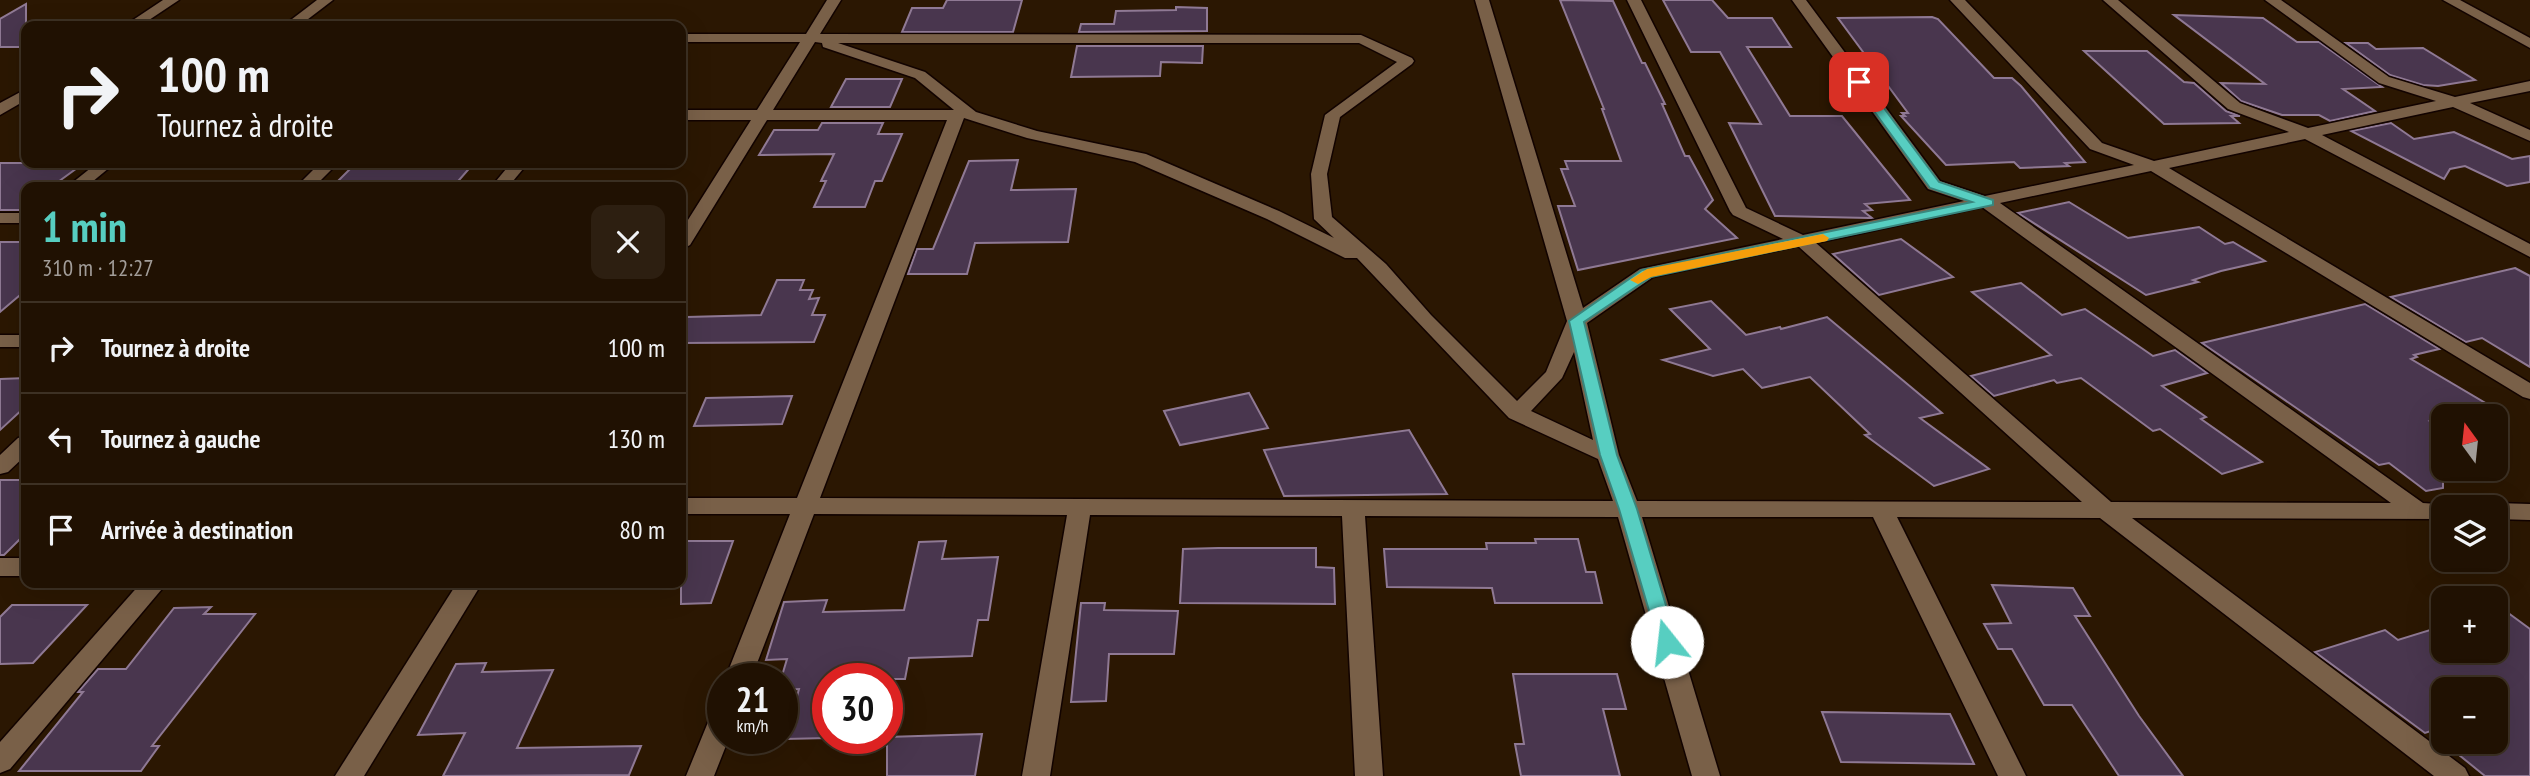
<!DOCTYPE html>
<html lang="fr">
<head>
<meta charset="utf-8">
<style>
  body { margin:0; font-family:"PT Sans Narrow",sans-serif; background:#2d1f11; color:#f1f3f6; height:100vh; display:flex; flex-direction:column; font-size:26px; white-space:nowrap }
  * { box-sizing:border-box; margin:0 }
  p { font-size:23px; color:#a29d99 }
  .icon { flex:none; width:38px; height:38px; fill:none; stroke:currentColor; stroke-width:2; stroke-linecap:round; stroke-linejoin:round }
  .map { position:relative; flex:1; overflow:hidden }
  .drawer { position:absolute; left:21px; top:182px; width:665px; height:406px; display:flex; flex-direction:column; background:#201102; border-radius:14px; box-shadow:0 7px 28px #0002,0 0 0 2px #3d3124 }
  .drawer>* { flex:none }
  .top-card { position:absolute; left:21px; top:21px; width:665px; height:147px; border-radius:14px; box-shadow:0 7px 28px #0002,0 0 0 2px #3d3124; background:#201102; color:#f1f3f6; overflow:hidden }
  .needle { width:46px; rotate:345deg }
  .controls { position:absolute; left:2431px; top:404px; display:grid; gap:14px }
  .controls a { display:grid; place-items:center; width:77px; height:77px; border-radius:14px; background:#201102; box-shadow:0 7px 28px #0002,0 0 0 2px #3d3124; font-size:35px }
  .speed { position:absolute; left:707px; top:663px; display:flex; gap:14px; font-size:35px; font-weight:700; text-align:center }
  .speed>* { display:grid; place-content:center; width:91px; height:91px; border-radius:50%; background:#201102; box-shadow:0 7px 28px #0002,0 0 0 2px #3d3124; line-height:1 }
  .speed small { font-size:18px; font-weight:400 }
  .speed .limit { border:10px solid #d22; background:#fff; color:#111 }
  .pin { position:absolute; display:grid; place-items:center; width:60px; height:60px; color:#fff; margin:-30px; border-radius:14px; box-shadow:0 4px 10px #0006 }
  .me { position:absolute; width:77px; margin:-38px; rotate:344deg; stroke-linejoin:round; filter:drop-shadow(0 0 5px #0008) }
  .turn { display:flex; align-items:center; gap:24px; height:147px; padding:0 21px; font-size:32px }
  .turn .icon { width:91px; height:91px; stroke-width:2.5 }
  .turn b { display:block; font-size:49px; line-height:60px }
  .round { display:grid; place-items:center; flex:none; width:74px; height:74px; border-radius:14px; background:#2d1f11 }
  .headline { display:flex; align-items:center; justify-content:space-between; height:119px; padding:0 21px }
  h1 { font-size:42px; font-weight:700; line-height:52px; color:#57cec1 }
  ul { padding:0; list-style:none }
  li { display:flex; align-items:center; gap:21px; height:91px; padding:0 21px; border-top:2px solid #3d3124 }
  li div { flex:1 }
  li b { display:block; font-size:26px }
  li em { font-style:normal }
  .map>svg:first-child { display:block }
  .building { fill:#49364e; stroke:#8f7994; stroke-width:2 }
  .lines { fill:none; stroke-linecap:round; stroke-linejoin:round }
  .minor-casing { stroke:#120300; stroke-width:3 }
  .minor { fill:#796048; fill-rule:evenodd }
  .route { fill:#57cec1; stroke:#39867d; stroke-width:2 }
  .slow { fill:#f59e0b }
</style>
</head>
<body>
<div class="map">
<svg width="2530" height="776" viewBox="0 0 2530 776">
  <rect width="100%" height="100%" fill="#2b1702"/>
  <g class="building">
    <polygon points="947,0 1022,0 1013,32 902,32 912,8 943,8"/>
    <polygon points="1560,0 1613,1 1642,63 1645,63 1665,104 1662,104 1685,156 1689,156 1713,200 1705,209 1737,238 1578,270 1558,206 1575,206 1561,169 1568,169 1565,161 1621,161 1602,109 1604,109"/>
    <polygon points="1663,0 1712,0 1728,18 1772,18 1791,47 1747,47 1790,116 1842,116 1910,200 1865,204 1872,210 1863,211 1872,218 1869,218 1775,216 1729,123 1761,124 1720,52 1691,52"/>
    <polygon points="26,4 26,47 0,47 0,19"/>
    <polygon points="1176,7 1207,8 1207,31 1079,32 1081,24 1114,24 1116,11 1176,10"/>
    <polygon points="2174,15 2263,18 2297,42 2319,42 2382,87 2343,89 2375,111 2330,121 2319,115 2282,115 2241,101 2221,83 2265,84"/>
    <polygon points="1932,17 1938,19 1994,78 2012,78 2021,86 2085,162 2065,163 2069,166 2020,168 2014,162 1946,165 1901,116 1905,116 1902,113 1908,113 1838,18"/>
    <polygon points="2346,43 2368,43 2376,49 2423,48 2475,80 2438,86 2423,85 2390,75"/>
    <polygon points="1077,46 1203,46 1202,63 1161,62 1160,76 1071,77"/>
    <polygon points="2084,51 2147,51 2184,82 2194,83 2226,111 2240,116 2231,116 2239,123 2164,124"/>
    <polygon points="846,79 902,79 890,107 831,107"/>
    <polygon points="822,123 883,123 878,134 902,134 882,181 875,181 865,207 814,207 826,181 821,181 834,154 759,155 774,130 818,130"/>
    <polygon points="2391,123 2414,139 2454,132 2512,159 2530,156 2530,182 2507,186 2465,166 2450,169 2444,179 2351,131"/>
    <polygon points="1018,160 1011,190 1076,189 1068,242 975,243 967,274 908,274 917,249 933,249 969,161"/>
    <polygon points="0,163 84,163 51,187 26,187 26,206 21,210 0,210"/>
    <polygon points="356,163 474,163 453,187 332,187"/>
    <polygon points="2069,202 2128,238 2199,227 2225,244 2233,242 2265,261 2221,271 2193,280 2198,282 2146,295 2018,213"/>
    <polygon points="1901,239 1953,277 1879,295 1833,254"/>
    <polygon points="0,242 26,242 26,290 0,312"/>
    <polygon points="2515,268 2530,276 2530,367 2482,338 2466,342 2391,297"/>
    <polygon points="777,280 804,280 800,290 813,290 809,299 819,298 812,315 825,315 814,342 681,343 681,329 687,317 761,315"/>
    <polygon points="2021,283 2062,315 2085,309 2153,356 2175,350 2207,373 2162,386 2206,417 2201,419 2262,462 2222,474 2160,429 2153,431 2081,378 2057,383 2054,380 1994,396 1971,376 2051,355 1972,292"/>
    <polygon points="1711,301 1746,335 1780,327 1781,329 1827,317 1942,413 1920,418 1989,469 1934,486 1865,435 1870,434 1810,377 1762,388 1743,369 1713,376 1663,360 1710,349 1670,309"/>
    <polygon points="2365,304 2439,349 2414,355 2417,357 2411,359 2487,404 2430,421 2443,429 2443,488 2426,491 2389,463 2379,465 2202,343"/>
    <polygon points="26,378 26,406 0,430 0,379"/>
    <polygon points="1249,393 1268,428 1180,445 1164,411"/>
    <polygon points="792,396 782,424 694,426 706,398"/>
    <polygon points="1409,430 1447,494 1284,496 1264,450"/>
    <polygon points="0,480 26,480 26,533 4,555 0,555"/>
    <polygon points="1535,539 1578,539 1586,572 1595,572 1602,603 1495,603 1492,588 1387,587 1384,549 1487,549 1486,543 1536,543"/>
    <polygon points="681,541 733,541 711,603 681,604"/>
    <polygon points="946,541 942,559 998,557 988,620 978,620 972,656 909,658 905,679 828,679 828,738 785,739 799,689 782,690 781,679 787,659 766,660 784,602 827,600 823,612 904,610 919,542"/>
    <polygon points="1218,548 1316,548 1316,567 1334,568 1335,604 1180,603 1183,549"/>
    <polygon points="1992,585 2073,588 2090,616 2075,616 2139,716 2183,776 2119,776 2072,705 2044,705 2012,649 1998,649 1984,624 2011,623"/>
    <polygon points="1081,603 1105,603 1104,610 1178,611 1174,654 1109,654 1106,701 1071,702"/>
    <polygon points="2496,604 2530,629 2530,776 2485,776 2443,742 2496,742 2496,690 2443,690 2443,727 2425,733 2315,652 2385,630 2398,640 2443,626 2443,651 2496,651"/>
    <polygon points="12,605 87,605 33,663 0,664 0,617"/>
    <polygon points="211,607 204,614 255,614 152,746 159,746 141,771 19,771 83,692 78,692 98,669 126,669 174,608"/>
    <polygon points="486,663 482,672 553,670 517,748 641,746 629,775 443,776 465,733 418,735 456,664"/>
    <polygon points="1513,674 1617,674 1626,709 1603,709 1620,776 1521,776 1515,744 1524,744"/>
    <polygon points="1822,712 1950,714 1974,764 1841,762"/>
    <polygon points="982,734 975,776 887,776 887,737"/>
  </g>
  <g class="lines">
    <g class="minor-casing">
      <g id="minor">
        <polygon points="163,0 179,0 140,26 124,26"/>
        <polygon points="317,0 333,0 299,26 283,26"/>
        <path d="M827 0H841L820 34 1361 35 1412 58 1414 61 1412 64 1340 117 1327 174 1332 217 1386 264 1431 315 1517 401 1546 372 1567 321 1475 0H1489L1583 308 1640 269 1783 239 1733 215 1730 211 1627 0H1641L1746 208 1803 235 1964 201 1928 189 1792 0H1806L1940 181 1985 196 2134 165 2090 149 1950 0H1965L2102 143 2154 161 2289 132 2228 109 2103 0H2118L2240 103 2308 128 2436 101 2379 83 2265 0H2281L2389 77 2455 97 2530 81V91L2470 103 2530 130V141L2453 107 2322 135 2530 244V257L2305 139 2169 168 2530 383V399L2523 397 2151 171 2000 203 2423 503 2451 505 2453 508H2443V519L2132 518 2465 768 2469 776H2434L2100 518 1897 517 2026 776H1998L1873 517H1642L1720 776H1692L1618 517 1365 516 1383 776H1355L1342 516 1090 515 1050 776H1022L1067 515 814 514 751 679H725L790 514H681V498H797L947 120H767L690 245 681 250V231L751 120H681V110H757L800 42H681V34H806ZM815 42 822 43 823 47 915 78 954 110H773ZM838 43H1359L1397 62 1325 115 1311 174 1314 219 1334 238 1279 211 1146 154 1037 131 976 112 925 72ZM964 118 1027 138 1135 162 1267 219 1345 258H1357L1509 418 1598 459 1613 501 820 498ZM1982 207 2391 503 2111 502 1816 243ZM1798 246 2082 502 1637 501 1619 455 1587 323 1653 277ZM1574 352 1593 440 1531 411 1562 378Z"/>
        <polygon points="2443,0 2460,0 2530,38 2530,48"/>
        <polygon points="26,89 26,100 0,115 0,103"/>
        <polygon points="97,163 115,163 86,187 67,187"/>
        <polygon points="320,163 338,163 314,187 296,187"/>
        <polygon points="511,163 528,163 508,187 491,187"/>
        <rect x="0" y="213" width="26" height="10"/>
        <rect x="0" y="335" width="26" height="12"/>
        <polygon points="26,436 26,455 8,472 0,474 0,455 18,438"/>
        <polygon points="2496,503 2530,504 2530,520 2496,519 2496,508 2486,508"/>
        <rect x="0" y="558" width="26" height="18"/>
        <polygon points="141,583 167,583 10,769 0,773 0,742"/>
        <polygon points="457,583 482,583 364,776 335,776"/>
        <polygon points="723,707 723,738 729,738 714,776 686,776 713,710"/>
      </g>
    </g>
    <use href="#minor" class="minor"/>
  </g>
  <polygon class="route" points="1855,80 1863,80 1939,182 1993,200 1993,205 1651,277 1584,322 1617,455 1637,509 1677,642 1674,648 1667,650 1660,648 1619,509 1600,455 1569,321 1642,270 1972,202 1930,188 1855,85"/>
  <polygon class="slow" points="1823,234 1829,238 1827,241 1651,277 1638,284 1630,280 1647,269"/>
</svg>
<div class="controls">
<a><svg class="needle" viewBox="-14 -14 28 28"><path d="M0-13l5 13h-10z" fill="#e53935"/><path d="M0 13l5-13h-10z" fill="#a29d99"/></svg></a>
<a><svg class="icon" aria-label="layers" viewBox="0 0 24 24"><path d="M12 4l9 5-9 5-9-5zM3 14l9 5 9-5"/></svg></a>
<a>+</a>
<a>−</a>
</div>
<div class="speed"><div>21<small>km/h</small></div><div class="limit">30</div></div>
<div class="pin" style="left:1859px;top:82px;background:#d93025"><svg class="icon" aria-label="arrive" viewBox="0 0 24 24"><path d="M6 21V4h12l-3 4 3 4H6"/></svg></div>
<svg class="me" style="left:1667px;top:642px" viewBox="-20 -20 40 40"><circle r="19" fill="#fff"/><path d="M0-13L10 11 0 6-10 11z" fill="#57cec1"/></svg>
<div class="top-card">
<div class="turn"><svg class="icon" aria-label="right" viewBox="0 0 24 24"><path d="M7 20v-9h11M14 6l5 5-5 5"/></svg><div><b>100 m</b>Tournez à droite</div></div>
</div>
<section class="drawer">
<div class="headline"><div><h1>1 min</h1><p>310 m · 12:27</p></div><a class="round"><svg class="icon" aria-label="close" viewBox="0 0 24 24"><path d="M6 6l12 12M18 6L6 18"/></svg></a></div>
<ul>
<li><svg class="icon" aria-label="right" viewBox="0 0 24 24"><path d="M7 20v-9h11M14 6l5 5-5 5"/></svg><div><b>Tournez à droite</b></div><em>100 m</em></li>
<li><svg class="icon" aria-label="left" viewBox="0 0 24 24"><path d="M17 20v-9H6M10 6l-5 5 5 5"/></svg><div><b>Tournez à gauche</b></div><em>130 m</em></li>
<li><svg class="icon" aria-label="arrive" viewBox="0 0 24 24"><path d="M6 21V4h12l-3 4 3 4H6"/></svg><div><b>Arrivée à destination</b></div><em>80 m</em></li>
</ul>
</section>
</div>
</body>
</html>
